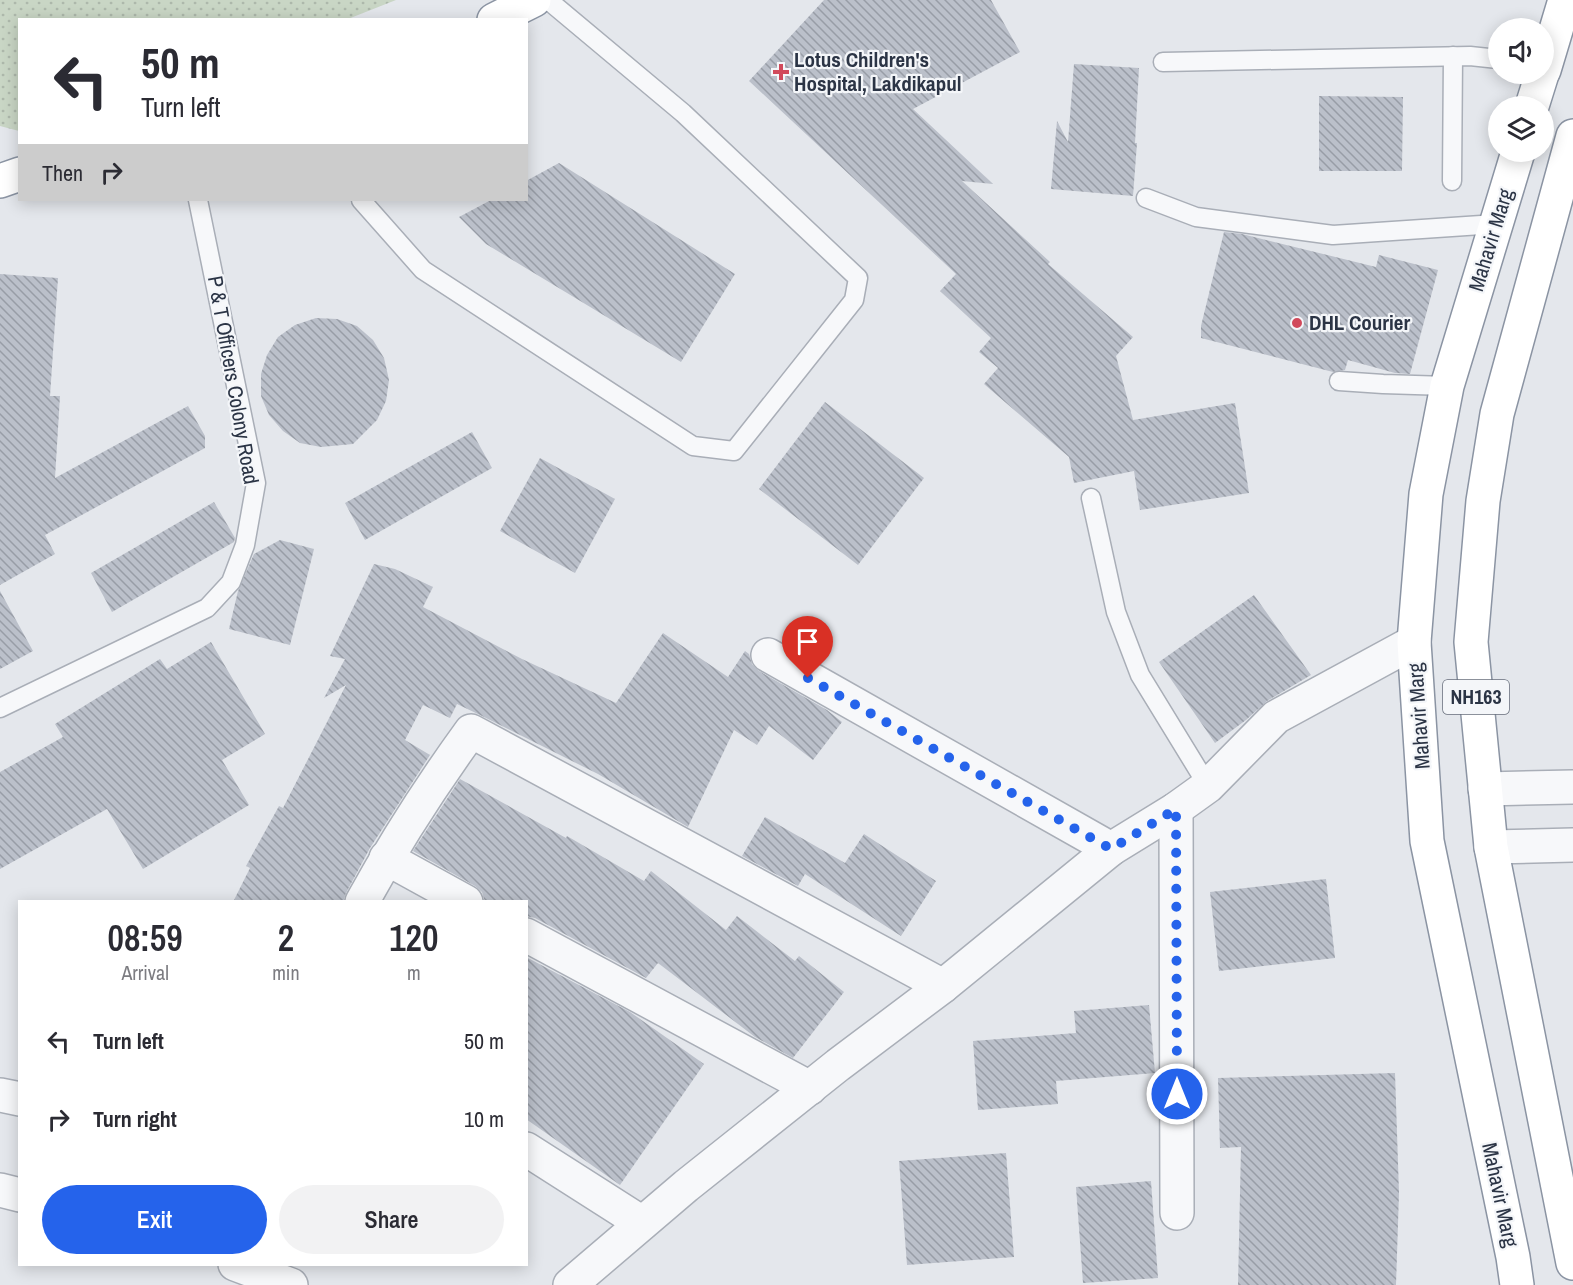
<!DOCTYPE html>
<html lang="en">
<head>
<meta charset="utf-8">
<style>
  body { margin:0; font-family:"Archivo Narrow",sans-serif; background:#f2f2f3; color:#2b2b33; height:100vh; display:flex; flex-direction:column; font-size:22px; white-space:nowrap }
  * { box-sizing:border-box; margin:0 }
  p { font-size:20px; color:#7c7c81 }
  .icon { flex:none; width:33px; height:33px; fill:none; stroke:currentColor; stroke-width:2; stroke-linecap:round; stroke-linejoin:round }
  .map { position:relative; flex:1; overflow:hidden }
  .details { position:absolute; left:18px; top:900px; width:510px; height:366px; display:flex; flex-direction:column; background:#fff; border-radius:0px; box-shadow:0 3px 15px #0003 }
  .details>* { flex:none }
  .banner { position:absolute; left:18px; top:18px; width:510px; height:183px; border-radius:0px; box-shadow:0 3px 15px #0003; background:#fff; color:#2b2b33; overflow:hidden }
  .tools { position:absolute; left:1488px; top:18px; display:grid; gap:12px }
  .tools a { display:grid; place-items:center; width:66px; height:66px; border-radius:50%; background:#fff; box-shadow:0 3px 15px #0003; font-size:30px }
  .pin { position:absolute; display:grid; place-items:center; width:51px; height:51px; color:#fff; margin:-62px -26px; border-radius:50% 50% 50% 0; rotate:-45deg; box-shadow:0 0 6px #0007 }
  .pin .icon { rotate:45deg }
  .me { position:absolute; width:66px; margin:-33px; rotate:0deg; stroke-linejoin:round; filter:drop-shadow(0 0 4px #0008) }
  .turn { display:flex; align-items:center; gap:21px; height:126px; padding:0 24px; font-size:27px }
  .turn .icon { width:78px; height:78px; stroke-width:2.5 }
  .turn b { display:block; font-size:42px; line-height:51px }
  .then { display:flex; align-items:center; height:57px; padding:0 24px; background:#0003; gap:12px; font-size:22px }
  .eta { display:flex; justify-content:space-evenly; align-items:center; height:102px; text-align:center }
  .eta b { font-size:36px; font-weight:600; line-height:42px }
  .button { display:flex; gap:12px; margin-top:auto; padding:12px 24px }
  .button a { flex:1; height:69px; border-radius:36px; background:#2563eb; color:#fff; font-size:24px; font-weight:600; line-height:69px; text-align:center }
  .button a+a { background:#f2f2f3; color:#2b2b33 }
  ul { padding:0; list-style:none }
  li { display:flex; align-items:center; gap:18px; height:78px; padding:0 24px }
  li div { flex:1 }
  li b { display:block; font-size:22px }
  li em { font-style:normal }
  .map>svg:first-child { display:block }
  .grass { fill:url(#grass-dots) }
  .building { fill:url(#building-back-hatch) }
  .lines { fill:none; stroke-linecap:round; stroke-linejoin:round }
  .service-casing { stroke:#a9aeb7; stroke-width:21 }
  .minor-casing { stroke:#a9aeb7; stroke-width:36 }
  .trunk-casing { stroke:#8b94a3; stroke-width:36 }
  .service { stroke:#f7f8fa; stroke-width:18 }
  .minor { stroke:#f7f8fa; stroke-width:33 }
  .trunk { stroke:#fff; stroke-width:33 }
  .route { stroke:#2563eb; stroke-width:10; stroke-dasharray:0 18 }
  .poi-dot { fill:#d1495b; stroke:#f4f6f9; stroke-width:2 }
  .labels { text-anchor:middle; stroke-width:4.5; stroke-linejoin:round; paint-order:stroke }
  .shield { fill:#f4f6f9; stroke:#676e7b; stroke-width:1.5 }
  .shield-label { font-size:20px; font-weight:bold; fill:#2b3445 }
  .poi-label { font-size:21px; font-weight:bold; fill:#2b3445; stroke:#f4f6f9; text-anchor:start }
  .street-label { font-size:21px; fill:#2b3445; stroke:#f4f6f9 }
</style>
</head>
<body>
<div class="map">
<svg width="1573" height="1285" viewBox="0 0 1573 1285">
  <defs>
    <pattern id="grass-dots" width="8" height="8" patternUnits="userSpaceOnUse" patternTransform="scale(1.5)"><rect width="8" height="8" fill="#c9d6c5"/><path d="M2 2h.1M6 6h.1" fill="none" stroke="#adb8ab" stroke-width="1.8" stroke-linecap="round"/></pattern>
    <pattern id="building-back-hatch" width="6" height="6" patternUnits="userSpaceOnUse" patternTransform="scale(1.5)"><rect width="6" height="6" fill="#bbc0ca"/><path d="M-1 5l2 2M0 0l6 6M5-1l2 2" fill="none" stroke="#989da6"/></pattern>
  </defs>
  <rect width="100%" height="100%" fill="#e4e7ec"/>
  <polygon class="grass" points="0,0 396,0 348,19 20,20 19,131 0,126"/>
  <g class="building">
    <polygon points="824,0 991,0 1020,52 913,109 993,184 962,181 1050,262 1048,264 1133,337 1116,356 1133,420 1235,403 1249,493 1140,510 1134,471 1074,483 1069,457 984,384 998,368 979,352 991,338 940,291 956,274 749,81"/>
    <polygon points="1074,64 1139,68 1135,143 1137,143 1133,196 1051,189 1057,121 1068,142"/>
    <polygon points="1319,96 1403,97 1402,171 1319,171"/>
    <polygon points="559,163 735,274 681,362 486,244 459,217 491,200 526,200 526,181"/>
    <polygon points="1224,232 1242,234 1376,267 1379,255 1438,270 1410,374 1395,373 1348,360 1345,370 1333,372 1201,338 1201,326"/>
    <polygon points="0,274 58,278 50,396 60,396 55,478 188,406 205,436 205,448 45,535 55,554 0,585"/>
    <polygon points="316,318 337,319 357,326 373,340 384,358 389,380 386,401 377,420 353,444 321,447 300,443 283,431 269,415 261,396 261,374 267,355 278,337 295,325"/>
    <polygon points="825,402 924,478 858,565 759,489"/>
    <polygon points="472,432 492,468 365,540 345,503"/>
    <polygon points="540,458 615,499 575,573 500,531"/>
    <polygon points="214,502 235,538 234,542 112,612 91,573"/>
    <polygon points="280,540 314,549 290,645 229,629 238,591 254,554"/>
    <polygon points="374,564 395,569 433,587 423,607 522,659 616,703 663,633 728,677 745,651 749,654 752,664 759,671 827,710 842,722 813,760 769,726 757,745 734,730 688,827 598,774 480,715 457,704 450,718 423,705 405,740 430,755 370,848 346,893 343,902 233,902 250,868 246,866 279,806 283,808 346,685 324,698 345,659 330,656"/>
    <polygon points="0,591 33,651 0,669"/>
    <polygon points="1254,595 1311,675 1267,701 1246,720 1215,743 1159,662"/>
    <polygon points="211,642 265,734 222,760 249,805 143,869 107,809 0,869 0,772 63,737 55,724 160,659 167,669"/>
    <polygon points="460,779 566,838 567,836 644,881 651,871 726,930 737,916 795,961 799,956 844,992 793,1058 755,1037 658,963 646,978 535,918 526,916 526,902 485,902 482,892 475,886 413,851"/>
    <polygon points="765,817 845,863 864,834 936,881 901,936 805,874 798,886 742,856"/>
    <polygon points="1326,879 1335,958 1219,971 1210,892"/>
    <polygon points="526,957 630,1012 704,1064 620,1185 526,1119"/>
    <polygon points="1149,1005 1155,1073 1056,1081 1058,1104 978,1110 973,1041 1076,1033 1074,1011"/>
    <polygon points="1395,1073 1399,1193 1396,1285 1238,1285 1241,1147 1220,1148 1218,1078"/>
    <polygon points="1006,1153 1014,1257 907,1265 899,1161"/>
    <polygon points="1151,1181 1158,1278 1083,1283 1076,1187"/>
  </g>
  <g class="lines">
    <g class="service-casing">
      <g id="service">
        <polyline points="1163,62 1470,56 1498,59"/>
        <polyline points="1452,181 1453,56"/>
        <polyline points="1146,198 1196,217 1333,235 1496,224"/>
        <polyline points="361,200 423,270 693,446 734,451 854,300 858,278 683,113 548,0"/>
        <polyline points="1339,381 1383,384 1447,386"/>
        <polyline points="1091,498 1116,612 1140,675 1208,786"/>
        <polyline points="0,708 207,608 231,582 245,545 256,483 198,200"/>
      </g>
    </g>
    <g class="minor-casing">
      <g id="minor">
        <polyline points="768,655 1111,849"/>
        <polyline points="1485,789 1573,787"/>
        <polyline points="1176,809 1177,1213"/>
        <polyline points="1491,847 1573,845"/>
        <polyline points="386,858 466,902"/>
        <path d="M362 902C395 842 431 786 471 731L943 986"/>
        <polyline points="526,935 810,1088"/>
        <polyline points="0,1095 20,1099"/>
        <polyline points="526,1149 642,1223"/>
        <polyline points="0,1190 20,1195"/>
        <polyline points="235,1264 291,1285"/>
        <polyline points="570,1285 686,1186 838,1065 943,986 1111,849 1176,809 1208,786 1276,717 1414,642"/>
      </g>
    </g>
    <g class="trunk-casing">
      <g id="trunk">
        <polyline points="494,20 534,0"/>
        <polyline points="1544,70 1565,0"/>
        <polyline points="1532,106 1542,74"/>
        <polyline points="1573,136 1497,414 1483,501 1471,642 1491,847 1573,1263"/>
        <polyline points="0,181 20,174"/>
        <polyline points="1517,1285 1513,1257 1427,841 1414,642 1426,494 1447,386 1518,152"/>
      </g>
    </g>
    <use href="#service" class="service"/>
    <use href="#minor" class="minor"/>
    <use href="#trunk" class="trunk"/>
  </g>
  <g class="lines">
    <polyline class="route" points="808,678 1111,849 1176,809 1177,1094"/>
  </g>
  <g class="poi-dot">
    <path d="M778 63h6v6h6v6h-6v6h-6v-6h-6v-6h6z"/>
    <circle cx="1297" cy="323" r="6"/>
  </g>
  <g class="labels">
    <rect class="shield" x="1443" y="680" width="66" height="34" rx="4.5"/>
    <g class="shield-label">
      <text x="1476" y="704">NH163</text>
    </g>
    <g class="poi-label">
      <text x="794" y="67">Lotus Children's<tspan x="794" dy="24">Hospital, Lakdikapul</tspan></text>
      <text x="1309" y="330">DHL Courier</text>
    </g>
    <g class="street-label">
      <text transform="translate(1491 240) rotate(-73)" y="7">Mahavir Marg</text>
      <text transform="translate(233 380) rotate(80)" y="7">P &amp; T Officers Colony Road</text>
      <text transform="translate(1419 716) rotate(-94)" y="7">Mahavir Marg</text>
      <text transform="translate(1500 1195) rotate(78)" y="7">Mahavir Marg</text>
    </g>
  </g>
</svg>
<div class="tools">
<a><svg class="icon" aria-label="sound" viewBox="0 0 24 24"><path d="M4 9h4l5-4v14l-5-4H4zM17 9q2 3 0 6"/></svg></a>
<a><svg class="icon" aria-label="layers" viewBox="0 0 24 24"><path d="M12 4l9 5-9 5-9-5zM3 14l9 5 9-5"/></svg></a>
</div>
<div class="pin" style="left:808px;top:678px;background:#d93025"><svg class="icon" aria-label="arrive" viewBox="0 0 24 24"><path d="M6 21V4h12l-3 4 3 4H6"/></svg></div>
<svg class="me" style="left:1177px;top:1094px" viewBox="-20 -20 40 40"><circle r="17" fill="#2563eb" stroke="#fff" stroke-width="3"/><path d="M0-11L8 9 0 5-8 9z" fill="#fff"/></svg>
<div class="banner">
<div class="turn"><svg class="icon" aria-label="left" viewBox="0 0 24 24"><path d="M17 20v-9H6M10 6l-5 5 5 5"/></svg><div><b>50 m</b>Turn left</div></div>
<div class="then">Then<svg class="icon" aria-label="right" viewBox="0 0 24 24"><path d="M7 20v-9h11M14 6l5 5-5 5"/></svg></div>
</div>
<section class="details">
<div class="eta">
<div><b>08:59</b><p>Arrival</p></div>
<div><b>2</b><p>min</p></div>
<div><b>120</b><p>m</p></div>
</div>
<ul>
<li><svg class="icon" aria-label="left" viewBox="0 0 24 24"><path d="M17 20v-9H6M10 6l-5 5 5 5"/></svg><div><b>Turn left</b></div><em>50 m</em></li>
<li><svg class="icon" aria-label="right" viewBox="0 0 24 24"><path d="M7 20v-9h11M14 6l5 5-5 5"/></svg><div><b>Turn right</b></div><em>10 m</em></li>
</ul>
<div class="button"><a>Exit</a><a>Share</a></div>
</section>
</div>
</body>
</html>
